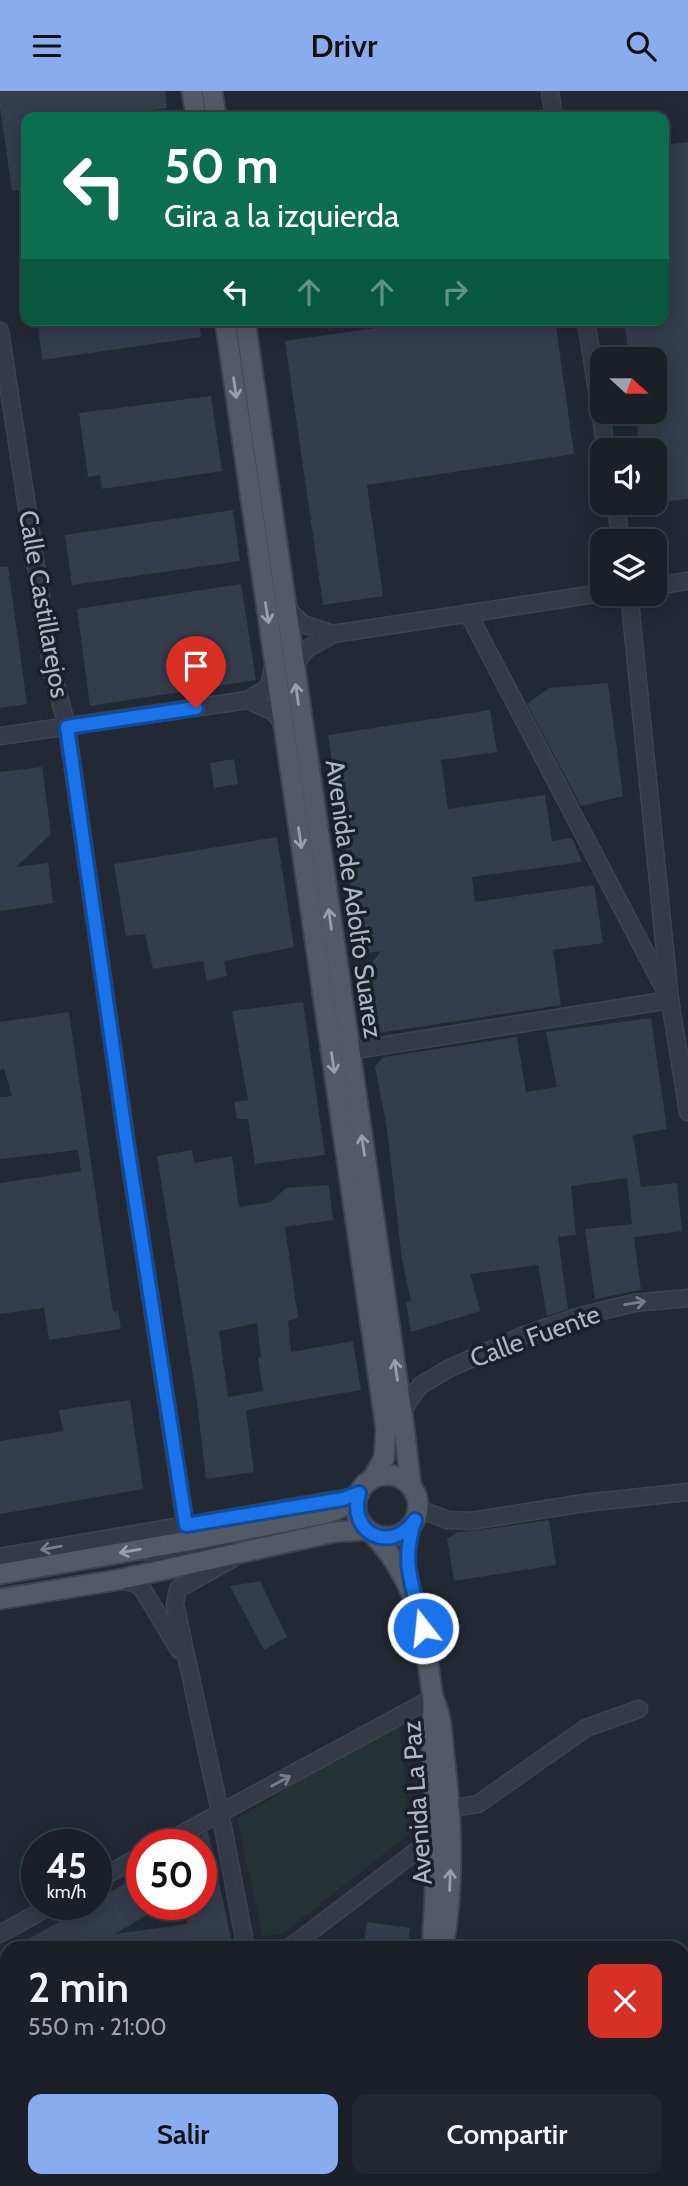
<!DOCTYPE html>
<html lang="es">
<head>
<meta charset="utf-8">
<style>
  body { margin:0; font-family:Cabin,sans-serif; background:#232730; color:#f1f3f6; height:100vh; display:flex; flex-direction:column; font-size:26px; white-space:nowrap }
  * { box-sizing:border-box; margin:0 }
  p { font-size:23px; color:#9fa2a8 }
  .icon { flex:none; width:38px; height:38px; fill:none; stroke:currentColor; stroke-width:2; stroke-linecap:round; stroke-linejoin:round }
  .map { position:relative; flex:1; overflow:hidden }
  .side { position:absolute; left:0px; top:1850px; width:690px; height:247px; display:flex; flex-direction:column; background:#1a1f28; border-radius:21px 21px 0 0; box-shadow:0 4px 18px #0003,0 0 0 2px #383d45 }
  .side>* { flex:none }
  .guide { position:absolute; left:21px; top:21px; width:648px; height:214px; border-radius:14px; box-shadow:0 4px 18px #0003,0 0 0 2px #383d45; background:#0b6e4f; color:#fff; overflow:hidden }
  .needle { width:46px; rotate:111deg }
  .controls { position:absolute; left:590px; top:256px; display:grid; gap:14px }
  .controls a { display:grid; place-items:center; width:77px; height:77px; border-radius:14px; background:#1a1f28; box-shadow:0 4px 18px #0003,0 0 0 2px #383d45; font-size:35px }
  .speed { position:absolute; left:21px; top:1738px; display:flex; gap:14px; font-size:35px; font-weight:700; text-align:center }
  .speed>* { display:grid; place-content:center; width:91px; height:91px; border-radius:50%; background:#1a1f28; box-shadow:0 4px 18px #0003,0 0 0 2px #383d45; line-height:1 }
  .speed small { font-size:18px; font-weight:400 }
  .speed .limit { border:10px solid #d22; background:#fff; color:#111 }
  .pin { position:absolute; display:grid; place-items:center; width:60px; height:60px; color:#fff; margin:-72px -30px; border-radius:50% 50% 50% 0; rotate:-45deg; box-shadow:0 0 7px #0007 }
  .pin .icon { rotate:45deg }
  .me { position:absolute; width:77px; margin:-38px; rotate:344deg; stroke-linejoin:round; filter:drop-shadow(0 0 5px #0008) }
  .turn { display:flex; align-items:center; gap:24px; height:147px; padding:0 28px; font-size:32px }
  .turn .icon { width:91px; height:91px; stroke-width:2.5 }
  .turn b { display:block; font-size:49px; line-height:60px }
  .lanes { display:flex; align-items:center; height:66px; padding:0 28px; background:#0003; justify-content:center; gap:35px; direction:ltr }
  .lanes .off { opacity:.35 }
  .round { display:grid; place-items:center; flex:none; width:74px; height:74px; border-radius:14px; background:#232730 }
  .head { display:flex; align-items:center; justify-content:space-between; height:119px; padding:0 28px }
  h1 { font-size:42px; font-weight:600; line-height:52px }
  .cta { display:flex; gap:14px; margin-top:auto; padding:14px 28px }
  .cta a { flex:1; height:80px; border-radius:14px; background:#88acee; color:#111; font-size:28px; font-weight:600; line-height:80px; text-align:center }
  .cta a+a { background:#232730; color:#f1f3f6 }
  header { display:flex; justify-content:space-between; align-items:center; height:91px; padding:0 28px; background:#88acee; color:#111; font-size:32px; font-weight:600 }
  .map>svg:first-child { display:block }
  .green { fill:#233336 }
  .building { fill:#343d4c; fill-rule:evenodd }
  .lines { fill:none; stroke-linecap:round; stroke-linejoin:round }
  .minor-casing { stroke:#3e444f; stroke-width:19 }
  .major-casing { stroke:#3e444f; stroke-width:23 }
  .minor { stroke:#353b46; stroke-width:16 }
  .major { stroke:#535a66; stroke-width:19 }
  .oneway { stroke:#989fab }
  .oneway2 { stroke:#787f8a }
  .route-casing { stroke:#114b97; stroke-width:18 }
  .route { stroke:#1a73e8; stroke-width:12 }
  .labels { text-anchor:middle; stroke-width:7; stroke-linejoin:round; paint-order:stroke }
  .street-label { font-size:26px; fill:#afb6c2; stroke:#1a202a }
</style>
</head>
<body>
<header><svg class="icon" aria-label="menu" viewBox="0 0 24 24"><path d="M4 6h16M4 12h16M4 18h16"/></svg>Drivr<svg class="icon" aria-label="search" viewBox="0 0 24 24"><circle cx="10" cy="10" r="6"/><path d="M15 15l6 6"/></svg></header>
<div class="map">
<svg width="688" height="2095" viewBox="0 0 688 2095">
  <rect width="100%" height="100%" fill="#222935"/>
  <polygon class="green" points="399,1628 410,1742 281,1844 263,1845 237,1728"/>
  <g class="building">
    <polygon points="0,0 165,0 167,17 107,26 26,26 26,98 12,100 0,16"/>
    <polygon points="688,51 688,408 654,412 654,359 640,359 635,320 654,320 654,268 629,268 624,229 663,229 663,54"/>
    <polygon points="37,229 199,229 201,246 42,269"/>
    <polygon points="431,229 555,229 574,363 367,394 383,505 323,514 285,250"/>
    <polygon points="211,305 222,380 102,398 100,384 88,386 79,322"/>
    <polygon points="233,419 240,470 72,494 65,444"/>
    <polygon points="0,476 8,476 27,613 0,617"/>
    <polygon points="241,493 256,589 90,615 77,518"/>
    <polygon points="608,592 623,705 581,715 527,613 549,597"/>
    <polygon points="490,619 497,661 441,669 448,718 545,704 552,750 572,747 582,771 472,786 475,811 594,794 603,852 553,859 561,914 372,943 363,884 381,860 361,863 328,644"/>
    <polygon points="234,668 238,693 214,697 210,672"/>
    <polygon points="42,676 51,743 16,776 48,772 53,812 0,820 0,681"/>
    <polygon points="277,746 294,856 224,870 227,885 207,890 203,870 153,878 145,843 126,845 114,773"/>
    <polygon points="303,911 325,1064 255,1073 248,1028 237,1028 234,1011 248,1009 232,920"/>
    <polygon points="69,921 113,1221 118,1220 121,1238 49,1249 44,1217 0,1223 0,1092 81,1080 78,1059 0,1068 0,1006 12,1005 4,978 0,979 0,931"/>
    <polygon points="651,927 667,1038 633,1044 641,1096 677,1092 682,1140 634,1146 641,1199 595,1208 585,1138 632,1133 627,1087 571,1095 576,1144 558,1146 568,1218 547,1225 538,1174 470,1183 480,1220 411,1241 406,1212 411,1210 402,1168 387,1038 375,976 383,966 517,946 526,1001 557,996 546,941"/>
    <path d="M192 1059 194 1072 232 1065 239 1116 271 1111 286 1097 329 1094 333 1129 285 1136 298 1227 288 1230 291 1261 353 1250 361 1299 246 1319 254 1381 206 1388 197 1310 157 1065ZM257 1232 261 1266 258 1267 263 1300 228 1306 219 1240Z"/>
    <polygon points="130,1309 143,1398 0,1423 0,1350 63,1340 59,1319"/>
    <polygon points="549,1429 556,1474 454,1490 447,1448 457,1441 473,1440"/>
    <polygon points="260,1490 287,1546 264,1559 230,1495"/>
    <polygon points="208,1740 233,1857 13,1857 90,1813 96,1813 96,1810 142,1782 142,1813 165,1813 115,1843 187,1833 186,1813 201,1813 201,1744"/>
    <polygon points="367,1831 410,1837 407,1857 363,1857"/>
  </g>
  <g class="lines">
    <g class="minor-casing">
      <g id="minor">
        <polyline points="550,0 554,26"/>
        <polyline points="586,229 606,359"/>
        <polyline points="0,240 52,579 67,636 126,1048 188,1450"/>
        <polyline points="615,411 621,450"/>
        <polyline points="654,495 688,490"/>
        <polyline points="629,502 670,909 688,1021"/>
        <polyline points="286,517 303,533 333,543"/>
        <polyline points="468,522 666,901"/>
        <polyline points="293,575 307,558 333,543 602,502"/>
        <polyline points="248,609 274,621 283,633"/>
        <polyline points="0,645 248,609 269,596 273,577"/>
        <polyline points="349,960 670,909"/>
        <polyline points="402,1322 410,1308 421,1294 448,1278 522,1245 577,1226 634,1212 688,1207"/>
        <polyline points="418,1418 448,1429 471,1430 584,1412 688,1401"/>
        <polyline points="0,1466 350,1406"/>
        <polyline points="232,1468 178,1498 175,1513 220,1721 246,1857"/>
        <polyline points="154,1473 181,1463 188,1450 211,1459 228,1459"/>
        <polyline points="120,1489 137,1493 143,1499 179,1559"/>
        <polyline points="449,1718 478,1713 586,1637 639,1618"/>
        <polyline points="161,1754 433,1607"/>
        <polyline points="96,1790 142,1764"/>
        <polyline points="0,1843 54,1813"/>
        <polyline points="289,1857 423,1755 431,1757 437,1764"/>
        <polyline points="682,2014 688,2023"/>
        <polyline points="682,2060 688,2038"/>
        <polyline points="0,2079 7,2074"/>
        <polyline points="220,2095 221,2090"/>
        <polyline points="499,2095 500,2090"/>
        <polyline points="674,2095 675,2090"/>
      </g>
    </g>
    <g class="major-casing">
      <g id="major">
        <polyline points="192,0 196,26"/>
        <polyline points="212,0 216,26"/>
        <polyline points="225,229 386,1338 384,1367 373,1387"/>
        <polyline points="245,229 404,1336 411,1395"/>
        <circle cx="387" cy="1415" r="31"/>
        <path d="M374 1444C421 1496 423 1541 433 1607"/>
        <polyline points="0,1483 188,1450 328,1422 346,1414 359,1402"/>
        <polyline points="0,1508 117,1489 334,1441 367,1439"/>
        <path d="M432 1857 437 1767 432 1664 433 1607C442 1625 442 1645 444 1664 452 1728 455 1793 443 1857"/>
        <polyline points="401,2095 402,2090"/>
      </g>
    </g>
    <use href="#minor" class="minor"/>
    <use href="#major" class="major"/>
  </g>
  <defs><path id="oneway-shaft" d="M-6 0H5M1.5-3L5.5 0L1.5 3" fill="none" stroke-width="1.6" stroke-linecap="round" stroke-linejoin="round" transform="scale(1.75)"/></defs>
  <g class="oneway">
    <use href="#oneway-shaft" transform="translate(235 297) rotate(82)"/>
    <use href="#oneway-shaft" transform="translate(267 522) rotate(81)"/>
    <use href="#oneway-shaft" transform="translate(297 603) rotate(-98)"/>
    <use href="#oneway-shaft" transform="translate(300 747) rotate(82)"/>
    <use href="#oneway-shaft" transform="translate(330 828) rotate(-98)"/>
    <use href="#oneway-shaft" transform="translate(333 972) rotate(82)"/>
    <use href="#oneway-shaft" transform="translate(363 1054) rotate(-98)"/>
    <use href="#oneway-shaft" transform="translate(396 1279) rotate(-98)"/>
    <use href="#oneway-shaft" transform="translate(130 1460) rotate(170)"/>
    <use href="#oneway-shaft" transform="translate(450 1789) rotate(-88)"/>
  </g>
  <g class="oneway2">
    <use href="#oneway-shaft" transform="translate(635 1212) rotate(-9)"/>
    <use href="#oneway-shaft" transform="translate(51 1457) rotate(170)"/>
    <use href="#oneway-shaft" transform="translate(281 1690) rotate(-29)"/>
  </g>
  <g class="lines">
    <g class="route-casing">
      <path id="route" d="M196 617 67 636 126 1048 186 1434 343 1408 359 1402C347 1442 391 1464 415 1429 400 1472 413 1495 423 1537"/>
    </g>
    <use href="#route" class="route"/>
  </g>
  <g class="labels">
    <g class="street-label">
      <text transform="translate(44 513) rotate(80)" y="9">Calle Castillarejos</text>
      <text transform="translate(354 808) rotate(82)" y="9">Avenida de Adolfo Suarez</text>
      <text transform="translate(535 1245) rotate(-20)" y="9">Calle Fuente</text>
      <text transform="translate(417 1712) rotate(-94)" y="9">Avenida La Paz</text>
    </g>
  </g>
</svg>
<div class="controls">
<a><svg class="needle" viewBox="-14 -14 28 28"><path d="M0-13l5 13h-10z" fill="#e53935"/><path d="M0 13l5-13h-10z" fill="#9fa2a8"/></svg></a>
<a><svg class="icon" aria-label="sound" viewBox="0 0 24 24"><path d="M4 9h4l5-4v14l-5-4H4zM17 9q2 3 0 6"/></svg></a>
<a><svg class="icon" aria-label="layers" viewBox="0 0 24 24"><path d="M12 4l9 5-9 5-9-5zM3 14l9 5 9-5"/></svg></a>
</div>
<div class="speed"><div>45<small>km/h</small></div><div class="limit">50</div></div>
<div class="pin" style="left:196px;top:617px;background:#d93025"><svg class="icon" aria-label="arrive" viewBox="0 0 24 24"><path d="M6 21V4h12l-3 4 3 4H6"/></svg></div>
<svg class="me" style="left:423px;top:1537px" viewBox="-20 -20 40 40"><circle r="17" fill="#1a73e8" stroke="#fff" stroke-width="3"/><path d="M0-11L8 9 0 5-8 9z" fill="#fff"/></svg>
<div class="guide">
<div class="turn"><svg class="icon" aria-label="left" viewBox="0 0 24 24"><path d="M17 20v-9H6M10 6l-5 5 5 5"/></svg><div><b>50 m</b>Gira a la izquierda</div></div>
<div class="lanes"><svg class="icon" aria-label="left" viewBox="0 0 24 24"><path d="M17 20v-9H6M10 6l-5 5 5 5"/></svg><svg class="icon off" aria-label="ahead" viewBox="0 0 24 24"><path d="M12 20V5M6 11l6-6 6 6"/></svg><svg class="icon off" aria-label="ahead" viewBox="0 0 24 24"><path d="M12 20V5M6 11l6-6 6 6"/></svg><svg class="icon off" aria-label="right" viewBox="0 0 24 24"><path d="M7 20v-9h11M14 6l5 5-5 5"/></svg></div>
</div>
<section class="side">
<div class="head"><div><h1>2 min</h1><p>550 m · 21:00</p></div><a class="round" style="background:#d93025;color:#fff"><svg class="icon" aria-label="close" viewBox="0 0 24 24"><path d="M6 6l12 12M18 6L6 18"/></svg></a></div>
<div class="cta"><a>Salir</a><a>Compartir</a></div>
</section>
</div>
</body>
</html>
